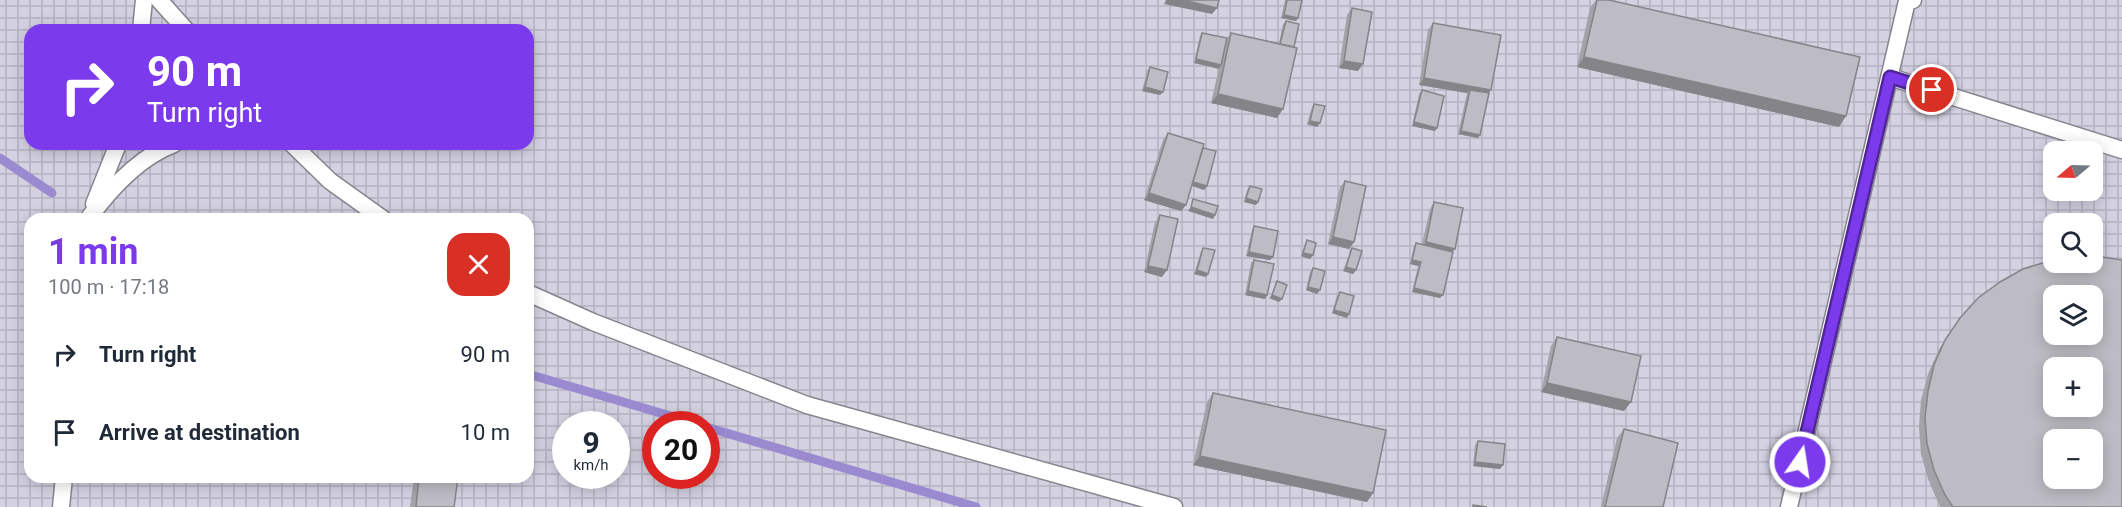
<!DOCTYPE html>
<html lang="en">
<head>
<meta charset="utf-8">
<style>
  body { margin:0; font-family:Roboto,sans-serif; background:#f2f2f3; color:#1f2937; height:100vh; display:flex; flex-direction:column; font-size:22px; white-space:nowrap }
  * { box-sizing:border-box; margin:0 }
  p { font-size:20px; color:#747a83 }
  .icon { flex:none; width:33px; height:33px; fill:none; stroke:currentColor; stroke-width:2; stroke-linecap:round; stroke-linejoin:round }
  .map { position:relative; flex:1; overflow:hidden }
  .drawer { position:absolute; left:24px; top:213px; width:510px; height:270px; display:flex; flex-direction:column; background:#fff; border-radius:18px; box-shadow:0 3px 15px #0003 }
  .drawer>* { flex:none }
  .hud { position:absolute; left:24px; top:24px; width:510px; height:126px; border-radius:18px; box-shadow:0 3px 15px #0003; background:#7c3aed; color:#fff; overflow:hidden }
  .needle { width:39px; rotate:251deg }
  .fabs { position:absolute; left:2043px; top:141px; display:grid; gap:12px }
  .fabs a { display:grid; place-items:center; width:60px; height:60px; border-radius:12px; background:#fff; box-shadow:0 3px 15px #0003; font-size:30px }
  .speed { position:absolute; left:552px; top:411px; display:flex; gap:12px; font-size:30px; font-weight:700; text-align:center }
  .speed>* { display:grid; place-content:center; width:78px; height:78px; border-radius:50%; background:#fff; box-shadow:0 3px 15px #0003; line-height:1 }
  .speed small { font-size:15px; font-weight:400 }
  .speed .limit { border:9px solid #d22; background:#fff; color:#111 }
  .pin { position:absolute; display:grid; place-items:center; width:51px; height:51px; color:#fff; margin:-26px; border:3px solid #fff; border-radius:50%; box-shadow:0 2px 6px #0007 }
  .me { position:absolute; width:66px; margin:-33px; rotate:13deg; stroke-linejoin:round; filter:drop-shadow(0 0 4px #0008) }
  .turn { display:flex; align-items:center; gap:21px; height:126px; padding:0 24px; font-size:27px }
  .turn .icon { width:78px; height:78px; stroke-width:2.5 }
  .turn b { display:block; font-size:42px; line-height:51px }
  .round { display:grid; place-items:center; flex:none; width:63px; height:63px; border-radius:18px; background:#f2f2f3 }
  .summary { display:flex; align-items:center; justify-content:space-between; height:102px; padding:0 24px }
  h1 { font-size:36px; font-weight:700; line-height:45px; color:#7c3aed }
  ul { padding:0; list-style:none }
  li { display:flex; align-items:center; gap:18px; height:78px; padding:0 24px }
  li div { flex:1 }
  li b { display:block; font-size:22px }
  li em { font-style:normal }
  .map>svg:first-child { display:block }
  .industrial { fill:url(#industrial-grid); fill-rule:evenodd }
  .lines { fill:none; stroke-linecap:round; stroke-linejoin:round }
  .stream { stroke:#9a8bd1; stroke-width:9 }
  .service-casing { stroke:#86858d; stroke-width:19 }
  .service { stroke:#fff; stroke-width:16 }
  .wall { fill:#a3a2a9 }
  .shaded-wall { fill:#848489 }
  .building { fill:#bdbcc4; stroke:#848489; stroke-width:1.5; fill-rule:evenodd }
  .route-casing { stroke:#51269a; stroke-width:15 }
  .route { stroke:#7c3aed; stroke-width:10 }
</style>
</head>
<body>
<div class="map">
<svg width="2122" height="507" viewBox="0 0 2122 507">
  <defs>
    <pattern id="industrial-grid" width="8" height="8" patternUnits="userSpaceOnUse" patternTransform="scale(1.5)"><rect width="8" height="8" fill="#d4d1e1"/><path d="M0 4h8M4 0v8" fill="none" stroke="#b5b3c1"/></pattern>
  </defs>
  <rect width="100%" height="100%" fill="#e0dfe8"/>
  <path class="industrial" d="M0 0H2122V507H0ZM30 30H528V144H30ZM2054 152H2092V190H2054ZM30 219H528V477H30ZM2054 224H2092V262H2054ZM2054 296H2092V334H2054ZM2054 368H2092V406H2054ZM566 424H616V476H566ZM656 424H706V476H656ZM2054 440H2092V478H2054Z"/>
  <g class="lines">
    <g class="stream">
      <polyline points="0,158 52,193"/>
      <polyline points="528,374 698,424"/>
      <polyline points="706,427 976,507"/>
    </g>
    <g class="service-casing">
      <g id="service">
        <polyline points="159,0 186,30"/>
        <polyline points="141,30 144,0"/>
        <polyline points="1890,77 2122,150"/>
        <polyline points="292,144 330,181 383,219"/>
        <polyline points="94,204 118,144"/>
        <path d="M88 219C110 189 139 157 174 144"/>
        <polyline points="528,293 593,322 807,405 1174,507"/>
        <polyline points="61,507 64,477"/>
        <polyline points="1789,507 1907,1 1913,0"/>
      </g>
    </g>
    <use href="#service" class="service"/>
  </g>
  <g class="wall">
    <polygon points="1285,0 1302,0 1296,21 1281,18"/>
    <polygon points="1596,0 1609,0 1839,127 1577,67 1590,8"/>
    <polygon points="1352,8 1358,71 1339,68 1347,15"/>
    <polygon points="1286,21 1277,118 1211,103 1219,68 1194,63 1200,36 1202,33 1227,38 1231,33 1279,43 1283,24"/>
    <polygon points="1433,23 1489,93 1478,138 1458,134 1467,93 1419,85 1428,30"/>
    <polygon points="1150,67 1163,92 1160,95 1142,91 1147,71"/>
    <polygon points="1422,90 1437,128 1435,131 1412,126 1419,94"/>
    <polygon points="1314,104 1320,123 1317,127 1307,124 1312,107"/>
    <polygon points="1168,133 1203,148 1207,186 1204,190 1192,186 1186,205 1181,211 1144,200 1163,140"/>
    <polygon points="1345,181 1354,242 1349,249 1328,244 1340,187"/>
    <polygon points="1250,186 1256,205 1244,202 1247,190"/>
    <polygon points="1434,202 1453,252 1440,298 1412,292 1418,266 1410,264 1414,246 1416,243 1422,244 1430,209"/>
    <polygon points="1160,215 1162,277 1144,272 1155,222"/>
    <polygon points="1254,226 1273,257 1270,260 1246,256 1252,230"/>
    <polygon points="1307,240 1313,255 1310,259 1301,256 1305,244"/>
    <polygon points="1203,248 1208,274 1206,277 1194,274 1201,251"/>
    <polygon points="1352,248 1356,270 1353,274 1343,271 1350,252"/>
    <polygon points="1254,260 1267,295 1265,299 1245,295 1251,263"/>
    <polygon points="1313,268 1317,294 1306,290 1310,272"/>
    <polygon points="1340,292 1347,318 1332,313 1337,295"/>
    <polygon points="1960,318 2122,507 1940,507 1928,479 1921,454 1919,427 1921,400 1928,374 1939,349"/>
    <polygon points="1557,337 1624,411 1541,392 1551,346"/>
    <polygon points="1213,393 1367,502 1193,465 1207,402"/>
    <polygon points="1624,429 1663,507 1601,507 1617,438"/>
    <polygon points="1478,441 1500,469 1473,466 1475,445"/>
    <polygon points="414,477 458,477 454,507 410,507"/>
  </g>
  <g class="shaded-wall">
    <polygon points="1166,0 1183,0 1217,8 1212,14 1164,4"/>
    <polygon points="1284,15 1298,18 1296,21 1281,18"/>
    <polygon points="1584,57 1846,116 1839,127 1577,67"/>
    <polygon points="1196,59 1221,65 1219,69 1194,63"/>
    <polygon points="1344,61 1363,64 1358,71 1339,68"/>
    <polygon points="1424,78 1491,90 1486,97 1470,90 1467,93 1419,85"/>
    <polygon points="1145,87 1163,92 1160,95 1142,91"/>
    <polygon points="1218,94 1283,109 1277,118 1211,103"/>
    <polygon points="1310,121 1320,123 1317,127 1307,124"/>
    <polygon points="1414,122 1437,128 1435,131 1412,126"/>
    <polygon points="1461,131 1480,135 1478,138 1458,134"/>
    <polygon points="1192,182 1207,186 1204,190 1190,185"/>
    <polygon points="1149,193 1186,205 1181,211 1144,200"/>
    <polygon points="1246,198 1258,202 1256,205 1244,202"/>
    <polygon points="1191,207 1215,215 1213,219 1188,211"/>
    <polygon points="1333,237 1354,242 1349,249 1328,244"/>
    <polygon points="1426,242 1455,249 1450,255 1422,248"/>
    <polygon points="1249,252 1273,257 1270,260 1246,256"/>
    <polygon points="1303,253 1313,255 1310,259 1301,256"/>
    <polygon points="1412,260 1421,262 1418,266 1410,264"/>
    <polygon points="1148,266 1167,270 1162,277 1144,272"/>
    <polygon points="1346,267 1356,270 1353,274 1343,271"/>
    <polygon points="1197,270 1208,274 1206,277 1194,274"/>
    <polygon points="1308,287 1320,290 1317,294 1306,290"/>
    <polygon points="1414,288 1443,295 1440,298 1412,292"/>
    <polygon points="1248,291 1267,295 1265,299 1245,295"/>
    <polygon points="1272,295 1282,299 1279,302 1269,298"/>
    <polygon points="1334,310 1349,314 1347,318 1332,313"/>
    <polygon points="1547,383 1631,402 1624,411 1541,392"/>
    <polygon points="1200,456 1373,493 1367,502 1193,465"/>
    <polygon points="1475,462 1503,465 1500,469 1473,466"/>
  </g>
  <g class="building">
    <polygon points="1183,0 1219,0 1217,8"/>
    <polygon points="1287,0 1302,0 1298,18 1284,15"/>
    <polygon points="1597,0 1609,0 1860,57 1846,116 1584,57"/>
    <polygon points="1352,8 1372,12 1363,64 1344,61"/>
    <polygon points="1286,21 1299,24 1294,47 1280,44"/>
    <polygon points="1433,23 1501,35 1491,90 1424,78"/>
    <polygon points="1202,33 1227,38 1221,65 1196,59"/>
    <polygon points="1231,33 1297,48 1283,109 1218,94"/>
    <polygon points="1150,67 1168,72 1163,92 1145,87"/>
    <polygon points="1422,90 1444,96 1437,128 1414,122"/>
    <polygon points="1470,90 1489,93 1480,135 1461,131"/>
    <polygon points="1314,104 1325,106 1320,123 1310,121"/>
    <polygon points="1168,133 1204,144 1186,205 1149,193"/>
    <polygon points="1203,148 1216,151 1207,186 1193,182"/>
    <polygon points="1345,181 1366,186 1354,242 1333,237"/>
    <polygon points="1250,186 1262,189 1258,202 1246,198"/>
    <polygon points="1193,199 1218,206 1215,215 1191,207"/>
    <polygon points="1434,202 1463,208 1455,249 1426,242"/>
    <polygon points="1160,215 1178,219 1167,270 1148,266"/>
    <polygon points="1254,226 1278,231 1273,257 1249,252"/>
    <polygon points="1307,240 1316,243 1313,255 1303,253"/>
    <polygon points="1416,243 1453,252 1443,295 1414,288 1421,262 1412,260"/>
    <polygon points="1203,248 1215,250 1208,274 1197,270"/>
    <polygon points="1352,248 1362,251 1356,270 1346,267"/>
    <path d="M2092 257H2102L2122 260V507H1953L1945 495 1934 470 1927 444 1925 418 1928 391 1934 365 1945 340 1960 318 1978 298 2000 282 2023 269 2049 261 2054 260V262H2092ZM2054 296H2092V334H2054ZM2054 368H2092V406H2054ZM2054 440H2092V478H2054Z"/>
    <polygon points="1254,260 1274,264 1267,295 1248,291"/>
    <polygon points="1313,268 1325,271 1320,290 1308,287"/>
    <polygon points="1277,281 1287,285 1282,299 1272,295"/>
    <polygon points="1340,292 1354,296 1349,314 1334,310"/>
    <polygon points="1557,337 1641,356 1631,402 1547,383"/>
    <polygon points="1213,393 1386,430 1373,493 1200,456"/>
    <polygon points="1624,429 1678,443 1663,507 1605,507"/>
    <polygon points="1478,441 1505,444 1503,465 1475,462"/>
    <polygon points="419,477 458,477 454,507 416,507"/>
    <polygon points="1473,505 1487,507 1473,507"/>
  </g>
  <g class="lines">
    <g class="route-casing">
      <polyline id="route" points="1800,462 1890,77 1932,90"/>
    </g>
    <use href="#route" class="route"/>
  </g>
</svg>
<div class="fabs">
<a><svg class="needle" viewBox="-14 -14 28 28"><path d="M0-13l5 13h-10z" fill="#e53935"/><path d="M0 13l5-13h-10z" fill="#747a83"/></svg></a>
<a><svg class="icon" aria-label="search" viewBox="0 0 24 24"><circle cx="10" cy="10" r="6"/><path d="M15 15l6 6"/></svg></a>
<a><svg class="icon" aria-label="layers" viewBox="0 0 24 24"><path d="M12 4l9 5-9 5-9-5zM3 14l9 5 9-5"/></svg></a>
<a>+</a>
<a>−</a>
</div>
<div class="speed"><div>9<small>km/h</small></div><div class="limit">20</div></div>
<div class="pin" style="left:1932px;top:90px;background:#d93025"><svg class="icon" aria-label="arrive" viewBox="0 0 24 24"><path d="M6 21V4h12l-3 4 3 4H6"/></svg></div>
<svg class="me" style="left:1800px;top:462px" viewBox="-20 -20 40 40"><circle r="17" fill="#7c3aed" stroke="#fff" stroke-width="3"/><path d="M0-11L8 9 0 5-8 9z" fill="#fff"/></svg>
<div class="hud">
<div class="turn"><svg class="icon" aria-label="right" viewBox="0 0 24 24"><path d="M7 20v-9h11M14 6l5 5-5 5"/></svg><div><b>90 m</b>Turn right</div></div>
</div>
<section class="drawer">
<div class="summary"><div><h1>1 min</h1><p>100 m · 17:18</p></div><a class="round" style="background:#d93025;color:#fff"><svg class="icon" aria-label="close" viewBox="0 0 24 24"><path d="M6 6l12 12M18 6L6 18"/></svg></a></div>
<ul>
<li><svg class="icon" aria-label="right" viewBox="0 0 24 24"><path d="M7 20v-9h11M14 6l5 5-5 5"/></svg><div><b>Turn right</b></div><em>90 m</em></li>
<li><svg class="icon" aria-label="arrive" viewBox="0 0 24 24"><path d="M6 21V4h12l-3 4 3 4H6"/></svg><div><b>Arrive at destination</b></div><em>10 m</em></li>
</ul>
</section>
</div>
</body>
</html>
